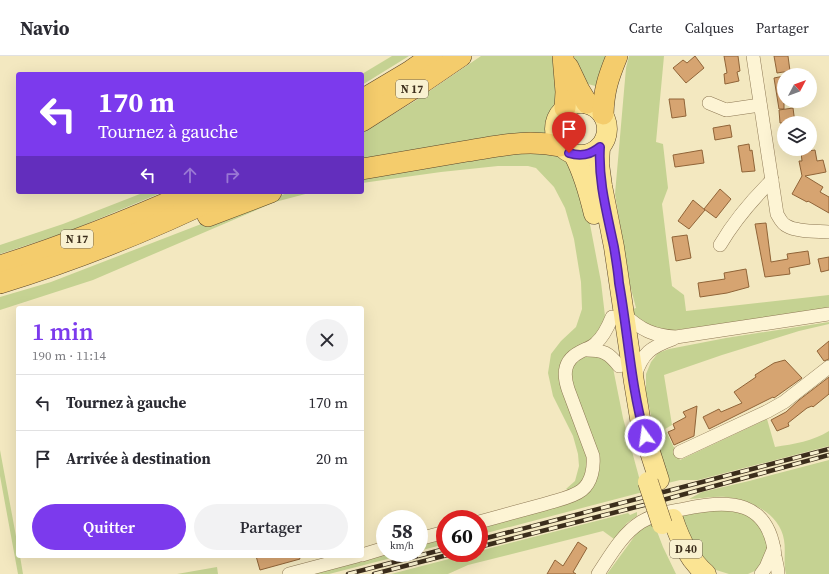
<!DOCTYPE html>
<html lang="fr">
<head>
<meta charset="utf-8">
<style>
  body { margin:0; font-family:"Source Serif 4",serif; background:#f2f2f3; color:#2b2b33; height:100vh; display:flex; flex-direction:column; font-size:15px; white-space:nowrap }
  * { box-sizing:border-box; margin:0 }
  p { font-size:13px; color:#7c7c81 }
  .icon { flex:none; width:22px; height:22px; fill:none; stroke:currentColor; stroke-width:2; stroke-linecap:round; stroke-linejoin:round }
  .map { position:relative; flex:1; overflow:hidden }
  .drawer { position:absolute; left:16px; top:250px; width:348px; height:252px; display:flex; flex-direction:column; background:#fff; border-radius:4px; box-shadow:0 4px 16px #0002 }
  .drawer>* { flex:none }
  .hud { position:absolute; left:16px; top:16px; width:348px; height:122px; border-radius:4px; box-shadow:0 4px 16px #0002; background:#7c3aed; color:#fff; overflow:hidden }
  .needle { width:26px; rotate:49deg }
  .fabs { position:absolute; left:777px; top:12px; display:grid; gap:8px }
  .fabs a { display:grid; place-items:center; width:40px; height:40px; border-radius:50%; background:#fff; box-shadow:0 4px 16px #0002; font-size:20px }
  .speed { position:absolute; left:376px; top:454px; display:flex; gap:8px; font-size:20px; font-weight:700; text-align:center }
  .speed>* { display:grid; place-content:center; width:52px; height:52px; border-radius:50%; background:#fff; box-shadow:0 4px 16px #0002; line-height:1 }
  .speed small { font-size:10px; font-weight:400 }
  .speed .limit { border:6px solid #d22; background:#fff; color:#111 }
  .pin { position:absolute; display:grid; place-items:center; width:34px; height:34px; color:#fff; margin:-41px -17px; border-radius:50% 50% 50% 0; rotate:-45deg; box-shadow:0 0 4px #0007 }
  .pin .icon { rotate:45deg }
  .me { position:absolute; width:44px; margin:-22px; rotate:346deg; stroke-linejoin:round; filter:drop-shadow(0 0 3px #0008) }
  .turn { display:flex; align-items:center; gap:14px; height:84px; padding:0 16px; font-size:18px }
  .turn .icon { width:52px; height:52px; stroke-width:2.5 }
  .turn b { display:block; font-size:28px; line-height:34px }
  .lanes { display:flex; align-items:center; height:38px; padding:0 16px; background:#0003; justify-content:center; gap:20px; direction:ltr }
  .lanes .off { opacity:.35 }
  .round { display:grid; place-items:center; flex:none; width:42px; height:42px; border-radius:21px; background:#f2f2f3 }
  .summary { display:flex; align-items:center; justify-content:space-between; height:68px; padding:0 16px }
  h1 { font-size:24px; font-weight:600; line-height:30px; color:#7c3aed }
  .cta { display:flex; gap:8px; margin-top:auto; padding:8px 16px }
  .cta a { flex:1; height:46px; border-radius:24px; background:#7c3aed; color:#fff; font-size:16px; font-weight:600; line-height:46px; text-align:center }
  .cta a+a { background:#f2f2f3; color:#2b2b33 }
  ul { padding:0; list-style:none }
  li { display:flex; align-items:center; gap:12px; height:56px; padding:0 16px; border-top:1px solid #e1e1e2 }
  li div { flex:1 }
  li b { display:block; font-size:15px }
  li em { font-style:normal }
  header { display:flex; align-items:center; gap:24px; box-sizing:border-box; height:56px; padding:0 20px; background:#fff; border-bottom:1px solid #e1e1e2 }
  header strong { font-size:19px }
  nav { display:flex; gap:22px; margin-inline-start:auto; font-size:14px }
  .map>svg:first-child { display:block }
  .green { fill:#c5d292 }
  .building { fill:#d6a471; stroke:#906438 }
  .lines { fill:none; stroke-linecap:round; stroke-linejoin:round }
  .minor-casing { stroke:#8e7955; stroke-width:14 }
  .primary-casing { stroke:#5b462a; stroke-width:21 }
  .trunk-casing { stroke:#5b462a; stroke-width:22 }
  .minor { stroke:#fdf4d4; stroke-width:13 }
  .primary { stroke:#fbe493; stroke-width:20 }
  .trunk { stroke:#f4cc6c; stroke-width:21 }
  .rail-casing { stroke:#3c2e1c; stroke-width:4.5 }
  .rail { stroke:#f9f1d0; stroke-width:3; stroke-dasharray:9; stroke-linecap:butt }
  .primary-bridge-casing { stroke:#5b462a; stroke-width:21; stroke-linecap:butt }
  .primary-bridge { stroke:#fbe493; stroke-width:20 }
  .route-casing { stroke:#51269a; stroke-width:10 }
  .route { stroke:#7c3aed; stroke-width:7 }
  .labels { text-anchor:middle; stroke-width:3; stroke-linejoin:round; paint-order:stroke }
  .shield { fill:#f9f1d0; stroke:#756852; stroke-width:1 }
  .shield-label { font-size:11px; font-weight:bold; fill:#3c2e1c }
</style>
</head>
<body>
<header>
<strong>Navio</strong>
<nav><a>Carte</a><a>Calques</a><a>Partager</a></nav>
</header>
<div class="map">
<svg width="829" height="518" viewBox="0 0 829 518">
  <rect width="100%" height="100%" fill="#f3e8c0"/>
  <g class="green">
    <polygon points="392,0 409,0 362,29 362,18"/>
    <polygon points="481,0 555,0 558,11 555,48 547,61 547,76 544,80 362,110 362,77 415,45"/>
    <path d="M574 0H612L598 30C579 29 578 16 574 0Z"/>
    <polygon points="629,0 664,0 656,86 663,88 668,132 662,148 672,230 684,239 686,255 829,239 829,252 701,271 666,275 640,268 630,254 636,252 630,229 615,138 626,12"/>
    <polygon points="537,92 560,100 568,106 589,163 601,226 605,260 601,276 564,306 589,399 585,423 572,436 566,433 575,425 579,410 578,398 573,380 553,340 548,317 551,298 561,285 576,271 582,253 581,226 574,183 565,152 554,131 536,112 528,110 498,110 441,116 362,127 362,119"/>
    <polygon points="145,136 163,136 67,176 0,198 0,189 63,168"/>
    <polygon points="290,136 313,136 275,146 93,224 0,254 0,241 51,226 209,165"/>
    <path d="M829 266V268L799 275 722 299 664 319 672 369 665 373 680 404 767 363 775 391C794 388 813 385 829 375V390L698 424H680L668 427 660 400 646 337V318L651 306 658 297 669 293 726 282Z"/>
    <polygon points="601,298 613,312 623,362 643,436 479,479 479,469 594,427 571,328 571,308 583,299"/>
    <polygon points="0,394 18,491 18,500 20,500 23,518 18,518 0,420"/>
    <path d="M829 404V518H786C783 507 786 495 784 484 780 457 750 444 726 441 714 440 701 443 689 443L702 436 749 425Z"/>
    <polygon points="723,453 737,455 753,462 762,473 768,488 764,503 757,514 748,518 729,518 716,514 701,501 690,483 679,460"/>
    <polygon points="637,456 637,460 627,467 614,483 603,475 468,509 448,518 391,518 472,497 479,497 479,495 608,462 628,457 630,459"/>
    <polygon points="653,465 663,491 676,518 607,518 637,477"/>
    <polygon points="445,479 445,488 419,495 419,486"/>
    <polygon points="385,497 411,497 329,518 302,518"/>
    <polygon points="217,511 218,518 177,518"/>
  </g>
  <g class="building">
    <polygon points="695,0 704,12 686,27 673,12 683,4 687,7"/>
    <polygon points="724,0 738,0 740,15 737,16 739,25 725,28 724,18 727,17"/>
    <polygon points="774,0 788,0 790,15 777,17"/>
    <polygon points="784,20 784,53 779,53 774,22"/>
    <polygon points="669,43 684,43 686,60 672,62"/>
    <polygon points="793,52 795,67 780,67 779,54"/>
    <polygon points="730,69 732,81 715,84 713,72"/>
    <polygon points="749,88 750,95 752,94 755,115 742,116 738,90"/>
    <polygon points="702,94 704,107 675,111 673,99"/>
    <polygon points="815,94 817,105 823,104 826,116 805,120 823,131 820,136 829,141 829,157 808,145 807,146 792,138 802,120 799,105 802,105 801,96"/>
    <polygon points="720,133 731,143 716,162 704,153"/>
    <polygon points="693,144 705,154 689,173 678,165"/>
    <polygon points="766,167 771,206 788,203 787,198 808,195 810,208 789,212 790,218 765,221 755,168"/>
    <polygon points="687,179 691,202 676,205 672,181"/>
    <polygon points="829,201 829,214 821,216 818,203"/>
    <polygon points="746,213 749,231 727,237 700,241 698,227 725,223 724,217"/>
    <polygon points="829,285 829,303 824,305 817,295"/>
    <polygon points="785,304 802,322 774,342 773,341 709,373 703,361 719,353 721,356 742,347 734,336 756,321 755,319 774,307"/>
    <polygon points="829,321 829,338 813,351 812,350 807,352 788,367 789,370 777,375 771,364 786,356 799,344"/>
    <polygon points="697,350 694,380 674,389 668,376 675,373 673,368 686,361 683,356"/>
    <polygon points="578,486 587,492 573,516 576,518 547,518 555,504 563,510"/>
    <polygon points="256,500 299,500 300,503 260,514"/>
  </g>
  <g class="lines">
    <g class="minor-casing">
      <g id="minor">
        <path d="M753 0 777 158C780 163 782 168 787 170 797 176 818 175 829 176"/>
        <polyline points="709,47 726,54 760,49"/>
        <path d="M720 189C734 165 752 144 772 124"/>
        <path d="M625 259C641 274 654 280 676 281L829 258"/>
        <path d="M587 294C603 294 609 297 619 310"/>
        <path d="M635 320C642 297 651 291 673 283"/>
        <polyline points="680,396 768,355 784,346 829,311"/>
        <path d="M479 466C501 460 523 454 545 448 556 444 572 442 582 434 592 426 594 411 593 400L568 333C563 318 564 304 580 296 585 293 591 292 596 287 604 280 608 271 612 261"/>
        <polyline points="419,483 445,476"/>
        <polyline points="362,499 385,492"/>
        <polyline points="289,518 357,500"/>
        <path d="M598 518C610 500 622 478 641 466 654 458 669 456 684 453 730 443 769 444 775 500 776 506 778 512 778 518"/>
        <polyline points="761,518 766,511 774,492"/>
      </g>
    </g>
    <g class="primary-casing">
      <g id="primary">
        <circle cx="581" cy="73" r="26"/>
        <polyline points="600,91 599,108 602,130 614,191 634,326 641,368 659,424"/>
        <path d="M574 99C584 118 589 137 594 158"/>
        <path d="M673 463C680 484 689 504 706 518"/>
      </g>
    </g>
    <g class="trunk-casing">
      <g id="trunk">
        <polyline points="563,0 566,36 565,52"/>
        <polyline points="568,11 579,34 587,47"/>
        <polyline points="362,44 409,16 432,0"/>
        <path d="M603 58C604 34 608 22 617 0"/>
        <polyline points="362,65 417,30 461,0"/>
        <path d="M362 113C397 107 432 101 467 95 500 90 526 83 560 90"/>
        <polyline points="208,160 271,136"/>
        <path d="M0 210C66 189 129 164 192 136"/>
        <path d="M0 227C78 203 155 172 228 136"/>
      </g>
    </g>
    <use href="#minor" class="minor"/>
    <use href="#primary" class="primary"/>
    <use href="#trunk" class="trunk"/>
    <g class="rail-casing">
      <g id="rail">
        <polyline points="479,484 829,393"/>
        <polyline points="479,491 648,448 829,399"/>
        <polyline points="348,518 445,493"/>
        <polyline points="374,518 455,497"/>
      </g>
    </g>
    <use href="#rail" class="rail"/>
    <g class="primary-bridge-casing">
      <polyline id="primary-bridge" points="648,426 662,468"/>
    </g>
    <use href="#primary-bridge" class="primary-bridge"/>
  </g>
  <g class="lines">
    <g class="route-casing">
      <path id="route" d="M569 97C581 101 590 99 600 91 598 125 607 157 614 191 616 203 618 215 619 227 628 277 631 332 645 380"/>
    </g>
    <use href="#route" class="route"/>
  </g>
  <g class="labels">
    <g class="shield">
      <rect x="396" y="24" width="32" height="18" rx="3"/>
      <rect x="61" y="174" width="32" height="18" rx="3"/>
      <rect x="670" y="484" width="32" height="18" rx="3"/>
    </g>
    <g class="shield-label">
      <text x="412" y="37">N 17</text>
      <text x="77" y="187">N 17</text>
      <text x="686" y="497">D 40</text>
    </g>
  </g>
</svg>
<div class="fabs">
<a><svg class="needle" viewBox="-14 -14 28 28"><path d="M0-13l5 13h-10z" fill="#e53935"/><path d="M0 13l5-13h-10z" fill="#7c7c81"/></svg></a>
<a><svg class="icon" aria-label="layers" viewBox="0 0 24 24"><path d="M12 4l9 5-9 5-9-5zM3 14l9 5 9-5"/></svg></a>
</div>
<div class="speed"><div>58<small>km/h</small></div><div class="limit">60</div></div>
<div class="pin" style="left:569px;top:97px;background:#d93025"><svg class="icon" aria-label="arrive" viewBox="0 0 24 24"><path d="M6 21V4h12l-3 4 3 4H6"/></svg></div>
<svg class="me" style="left:645px;top:380px" viewBox="-20 -20 40 40"><circle r="17" fill="#7c3aed" stroke="#fff" stroke-width="3"/><path d="M0-11L8 9 0 5-8 9z" fill="#fff"/></svg>
<div class="hud">
<div class="turn"><svg class="icon" aria-label="left" viewBox="0 0 24 24"><path d="M17 20v-9H6M10 6l-5 5 5 5"/></svg><div><b>170 m</b>Tournez à gauche</div></div>
<div class="lanes"><svg class="icon" aria-label="left" viewBox="0 0 24 24"><path d="M17 20v-9H6M10 6l-5 5 5 5"/></svg><svg class="icon off" aria-label="ahead" viewBox="0 0 24 24"><path d="M12 20V5M6 11l6-6 6 6"/></svg><svg class="icon off" aria-label="right" viewBox="0 0 24 24"><path d="M7 20v-9h11M14 6l5 5-5 5"/></svg></div>
</div>
<section class="drawer">
<div class="summary"><div><h1>1 min</h1><p>190 m · 11:14</p></div><a class="round"><svg class="icon" aria-label="close" viewBox="0 0 24 24"><path d="M6 6l12 12M18 6L6 18"/></svg></a></div>
<ul>
<li><svg class="icon" aria-label="left" viewBox="0 0 24 24"><path d="M17 20v-9H6M10 6l-5 5 5 5"/></svg><div><b>Tournez à gauche</b></div><em>170 m</em></li>
<li><svg class="icon" aria-label="arrive" viewBox="0 0 24 24"><path d="M6 21V4h12l-3 4 3 4H6"/></svg><div><b>Arrivée à destination</b></div><em>20 m</em></li>
</ul>
<div class="cta"><a>Quitter</a><a>Partager</a></div>
</section>
</div>
</body>
</html>
